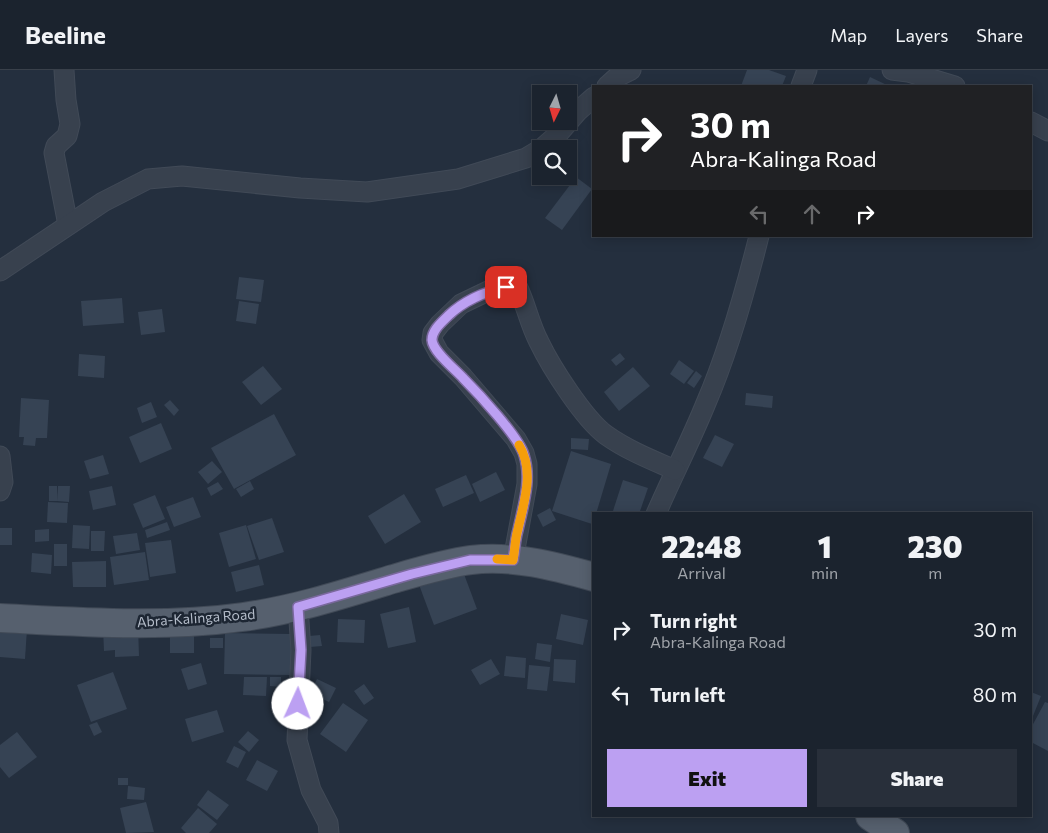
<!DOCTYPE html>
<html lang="en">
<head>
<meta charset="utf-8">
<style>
  body { margin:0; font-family:Commissioner,sans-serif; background:#282f3a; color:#f1f3f6; height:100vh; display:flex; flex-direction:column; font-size:19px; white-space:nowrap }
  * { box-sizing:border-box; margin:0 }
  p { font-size:16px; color:#a0a4aa }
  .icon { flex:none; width:28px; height:28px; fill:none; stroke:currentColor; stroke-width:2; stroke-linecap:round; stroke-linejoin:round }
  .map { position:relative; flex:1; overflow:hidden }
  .sheet { position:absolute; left:592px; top:442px; width:440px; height:305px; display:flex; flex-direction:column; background:#1b232e; border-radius:0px; box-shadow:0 2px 12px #0003,0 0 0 1px #39404a }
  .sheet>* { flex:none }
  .banner { position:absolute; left:592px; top:15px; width:440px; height:152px; border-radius:0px; box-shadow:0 2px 12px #0003,0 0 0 1px #39404a; background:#202124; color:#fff; overflow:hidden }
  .needle { width:32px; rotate:185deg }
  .controls { position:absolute; left:532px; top:15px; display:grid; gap:10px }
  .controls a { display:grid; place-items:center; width:45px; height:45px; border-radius:0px; background:#1b232e; box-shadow:0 2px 12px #0003,0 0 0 1px #39404a; font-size:25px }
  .pin { position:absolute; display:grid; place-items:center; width:42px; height:42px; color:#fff; margin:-21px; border-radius:10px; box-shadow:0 2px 8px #0006 }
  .me { position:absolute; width:55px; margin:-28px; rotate:2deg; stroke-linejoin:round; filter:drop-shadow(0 0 4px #0008) }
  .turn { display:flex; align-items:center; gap:18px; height:105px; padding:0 15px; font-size:22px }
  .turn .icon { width:65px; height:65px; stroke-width:2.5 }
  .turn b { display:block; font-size:35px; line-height:42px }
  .lanes { display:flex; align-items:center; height:48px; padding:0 15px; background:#0003; justify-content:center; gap:25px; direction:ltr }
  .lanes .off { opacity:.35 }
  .eta { display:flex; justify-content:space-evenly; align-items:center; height:85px; text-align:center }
  .eta b { font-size:30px; font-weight:800; line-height:35px }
  .primary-button { display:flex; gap:10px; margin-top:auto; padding:10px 15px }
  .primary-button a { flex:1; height:58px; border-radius:0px; background:#bca0f2; color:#111; font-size:20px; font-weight:800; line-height:58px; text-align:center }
  .primary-button a+a { background:#282f3a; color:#f1f3f6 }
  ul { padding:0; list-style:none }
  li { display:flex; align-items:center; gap:15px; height:65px; padding:0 15px }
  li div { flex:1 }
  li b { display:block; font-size:19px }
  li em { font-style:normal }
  header { display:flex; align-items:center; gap:30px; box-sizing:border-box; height:70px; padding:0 25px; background:#1b232e; border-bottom:1px solid #39404a }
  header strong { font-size:24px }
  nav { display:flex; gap:28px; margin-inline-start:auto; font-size:18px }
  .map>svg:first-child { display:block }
  .building { fill:#364354 }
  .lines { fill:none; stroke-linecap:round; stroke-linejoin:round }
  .minor-casing { stroke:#414a57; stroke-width:21 }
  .primary-casing { stroke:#414a57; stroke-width:30 }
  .minor { stroke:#38414e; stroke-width:19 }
  .primary { stroke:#56606e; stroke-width:28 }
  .route-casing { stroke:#7a689d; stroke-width:12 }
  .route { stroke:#bca0f2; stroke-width:9 }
  .slow { stroke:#f59e0b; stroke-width:9 }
  .labels { text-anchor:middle; stroke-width:5; stroke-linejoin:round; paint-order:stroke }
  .street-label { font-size:14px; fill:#b4bcc9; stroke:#1d2633 }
</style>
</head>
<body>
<header>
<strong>Beeline</strong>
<nav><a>Map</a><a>Layers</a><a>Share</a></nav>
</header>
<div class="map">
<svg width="1048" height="763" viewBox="0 0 1048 763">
  <rect width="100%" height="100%" fill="#242f3e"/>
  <g class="building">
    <polygon points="747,0 769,0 786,6 782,16 741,16"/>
    <polygon points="870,7 889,16 866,16"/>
    <polygon points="576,107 592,119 562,160 545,148"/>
    <polygon points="239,207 264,210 261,232 236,229"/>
    <polygon points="122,228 124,253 83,256 81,231"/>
    <polygon points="239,231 259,234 256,254 236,251"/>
    <polygon points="162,239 165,262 141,265 138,242"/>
    <polygon points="620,283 625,289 616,296 611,290"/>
    <polygon points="79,284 105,286 104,308 78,306"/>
    <polygon points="679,290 694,301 684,314 670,304"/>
    <polygon points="263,296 282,319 261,335 242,312"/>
    <polygon points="633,297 650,316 619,341 604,322"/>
    <polygon points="696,301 702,306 694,318 687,313"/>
    <polygon points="746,323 773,326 772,338 745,335"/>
    <polygon points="21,328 49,330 47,368 36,368 35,376 23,375 24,367 19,367"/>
    <polygon points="170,330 179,340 174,346 164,335"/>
    <polygon points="151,332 157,347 142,353 137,338"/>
    <polygon points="274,344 296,385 234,419 211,378"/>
    <polygon points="161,353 172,379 140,393 129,367"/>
    <polygon points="715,365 734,374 722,397 703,388"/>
    <polygon points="571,368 589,369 588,380 571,379"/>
    <polygon points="571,381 611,394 596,444 594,444 592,454 552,441"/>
    <polygon points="103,385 109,404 90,409 84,391"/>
    <polygon points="212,391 222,402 208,414 198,402"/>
    <polygon points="496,402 505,420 480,432 472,414"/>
    <polygon points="466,405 474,423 443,437 435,419"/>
    <polygon points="623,410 648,418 639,444 612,444"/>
    <polygon points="250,411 254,419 241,427 236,419"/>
    <polygon points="218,412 223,419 211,426 207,418"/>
    <rect x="49" y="416" width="8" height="15"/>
    <polygon points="58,416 70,416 69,432 57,431"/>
    <polygon points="112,416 116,435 93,440 89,421"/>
    <polygon points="404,424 421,452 385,474 368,446"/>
    <polygon points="155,425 165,449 143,458 133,434"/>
    <polygon points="193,427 201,447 174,457 166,437"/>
    <polygon points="48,432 68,433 67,453 47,452"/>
    <polygon points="550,438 556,450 543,457 537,445"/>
    <polygon points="272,448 284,482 259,490 247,456"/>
    <polygon points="167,452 170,460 147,468 145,460"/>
    <polygon points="73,455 90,456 89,479 72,478"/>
    <polygon points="246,455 256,489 229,497 219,463"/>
    <rect x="0" y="458" width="12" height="17"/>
    <polygon points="49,459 49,471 35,472 35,460"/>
    <polygon points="91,461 105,461 104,481 91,481"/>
    <polygon points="137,463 140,480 116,484 113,466"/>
    <polygon points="171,470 176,503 150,507 145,473"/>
    <rect x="54" y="474" width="13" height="22"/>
    <polygon points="145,482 149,510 114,515 110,487"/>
    <polygon points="32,483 52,485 51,504 31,502"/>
    <polygon points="106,491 106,517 73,517 72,492"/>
    <polygon points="259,495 264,515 236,522 231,502"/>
    <polygon points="461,496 477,539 434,555 418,512"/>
    <polygon points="409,537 416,572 388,578 380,544"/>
    <polygon points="561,544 588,550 583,575 556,569"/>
    <polygon points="338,549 365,550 364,573 337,572"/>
    <rect x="170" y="552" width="24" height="31"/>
    <polygon points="138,556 139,586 115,587 115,580 104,581 103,558"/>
    <polygon points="0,557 27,559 25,589 0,587"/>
    <polygon points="225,563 291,564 291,605 224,604"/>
    <polygon points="320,565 322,576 310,577 309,566"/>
    <rect x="210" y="568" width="13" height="10"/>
    <polygon points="537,573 552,575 550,592 535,589"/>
    <polygon points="506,586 526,588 525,608 504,606"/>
    <polygon points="491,589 500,604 480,615 471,600"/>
    <polygon points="554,589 576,590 575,613 553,611"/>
    <polygon points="201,593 207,614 188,620 181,599"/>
    <polygon points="529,595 550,597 547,621 527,619"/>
    <polygon points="113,602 127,639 91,652 77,615"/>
    <polygon points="244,607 267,607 266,626 243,625"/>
    <polygon points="270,607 281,607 281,617 270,616"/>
    <polygon points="317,609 336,618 329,632 310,623"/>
    <polygon points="364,614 374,628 364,635 354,621"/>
    <polygon points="1031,622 1041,626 1031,651"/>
    <polygon points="1045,632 1048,633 1048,681 1031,672 1031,658"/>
    <polygon points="343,633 368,650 346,682 320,664"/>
    <polygon points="217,640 224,662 192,672 185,649"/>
    <polygon points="97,652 102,662 94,666 89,655"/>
    <polygon points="248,661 259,670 249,682 238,672"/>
    <polygon points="17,662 37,687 9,708 0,697 0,675"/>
    <polygon points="234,676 246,682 238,698 226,692"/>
    <polygon points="257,690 278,701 267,721 246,710"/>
    <rect x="118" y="708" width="10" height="7"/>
    <polygon points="128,716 145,718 144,730 127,729"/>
    <polygon points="208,720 229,735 217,750 197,735"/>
    <polygon points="146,732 154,762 126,763 120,738"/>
    <polygon points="198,738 217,754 209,763 186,763 181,758"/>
  </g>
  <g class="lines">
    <g class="minor-casing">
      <g id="minor">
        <polyline points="64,0 66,30 70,54 67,66 56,76 54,83 68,155"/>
        <polyline points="892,0 908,2 955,16"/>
        <polyline points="607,16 617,7 631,0"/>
        <polyline points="801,16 807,0"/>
        <polyline points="1031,52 1048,61"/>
        <polyline points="541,79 558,64 578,41 594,27"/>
        <polyline points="0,201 103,132 148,109 182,106 300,118 367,122 458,109 526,88 541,79"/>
        <polyline points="0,386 3,412 0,421"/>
        <path d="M656 444C672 407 691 370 706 333 729 280 745 222 759 166"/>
        <path d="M513 490 527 414V394L524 383 516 369 463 307 439 283 432 270 433 263 440 254 461 234 488 221 506 217 518 218C526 235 530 255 539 272 551 297 584 349 606 365 627 380 652 390 675 400"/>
        <polyline points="298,537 301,580 297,670 311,720 328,753 329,763"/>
      </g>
    </g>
    <g class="primary-casing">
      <g id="primary">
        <path d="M0 548C80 552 163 558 243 547 294 540 344 524 393 509 417 502 447 493 471 490 513 485 554 496 594 507"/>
        <polyline points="870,746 895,763"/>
      </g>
    </g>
    <use href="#minor" class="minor"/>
    <use href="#primary" class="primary"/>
  </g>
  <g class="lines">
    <g class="route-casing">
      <path id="route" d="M298 634 301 580 298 537 412 504 470 490H513C515 480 515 470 518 460 523 436 532 410 524 385 519 367 478 323 463 308 455 299 433 282 432 270 432 260 442 252 449 245 465 230 484 222 506 217"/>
    </g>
    <use href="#route" class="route"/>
    <path class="slow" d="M497 489 513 490C515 480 515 469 518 459 524 432 535 401 519 375"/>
  </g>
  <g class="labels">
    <g class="street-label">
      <text transform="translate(196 548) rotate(-4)" y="5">Abra-Kalinga Road</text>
    </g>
  </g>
</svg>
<div class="controls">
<a><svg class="needle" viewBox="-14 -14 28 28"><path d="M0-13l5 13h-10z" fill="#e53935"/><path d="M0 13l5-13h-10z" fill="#a0a4aa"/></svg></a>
<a><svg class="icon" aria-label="search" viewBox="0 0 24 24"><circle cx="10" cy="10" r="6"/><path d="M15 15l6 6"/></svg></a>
</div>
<div class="pin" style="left:506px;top:217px;background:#d93025"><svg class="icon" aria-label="arrive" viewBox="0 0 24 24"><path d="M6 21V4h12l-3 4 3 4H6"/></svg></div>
<svg class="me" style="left:298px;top:634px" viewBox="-20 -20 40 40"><circle r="19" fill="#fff"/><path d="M0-13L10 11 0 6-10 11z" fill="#bca0f2"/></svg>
<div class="banner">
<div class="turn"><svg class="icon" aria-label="right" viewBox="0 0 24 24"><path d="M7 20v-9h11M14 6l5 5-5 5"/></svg><div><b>30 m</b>Abra-Kalinga Road</div></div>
<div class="lanes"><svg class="icon off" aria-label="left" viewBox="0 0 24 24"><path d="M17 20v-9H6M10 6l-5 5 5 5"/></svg><svg class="icon off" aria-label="ahead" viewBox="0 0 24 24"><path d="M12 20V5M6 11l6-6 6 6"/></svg><svg class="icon" aria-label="right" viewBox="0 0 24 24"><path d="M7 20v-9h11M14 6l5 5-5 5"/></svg></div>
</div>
<section class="sheet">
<div class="eta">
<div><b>22:48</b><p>Arrival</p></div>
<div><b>1</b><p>min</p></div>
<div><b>230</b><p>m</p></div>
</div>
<ul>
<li><svg class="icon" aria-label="right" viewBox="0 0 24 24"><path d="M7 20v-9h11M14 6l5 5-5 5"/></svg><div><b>Turn right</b><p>Abra-Kalinga Road</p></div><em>30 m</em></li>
<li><svg class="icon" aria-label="left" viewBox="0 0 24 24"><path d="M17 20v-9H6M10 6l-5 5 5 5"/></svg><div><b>Turn left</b></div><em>80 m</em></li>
</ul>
<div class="primary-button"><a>Exit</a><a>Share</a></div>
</section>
</div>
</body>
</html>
